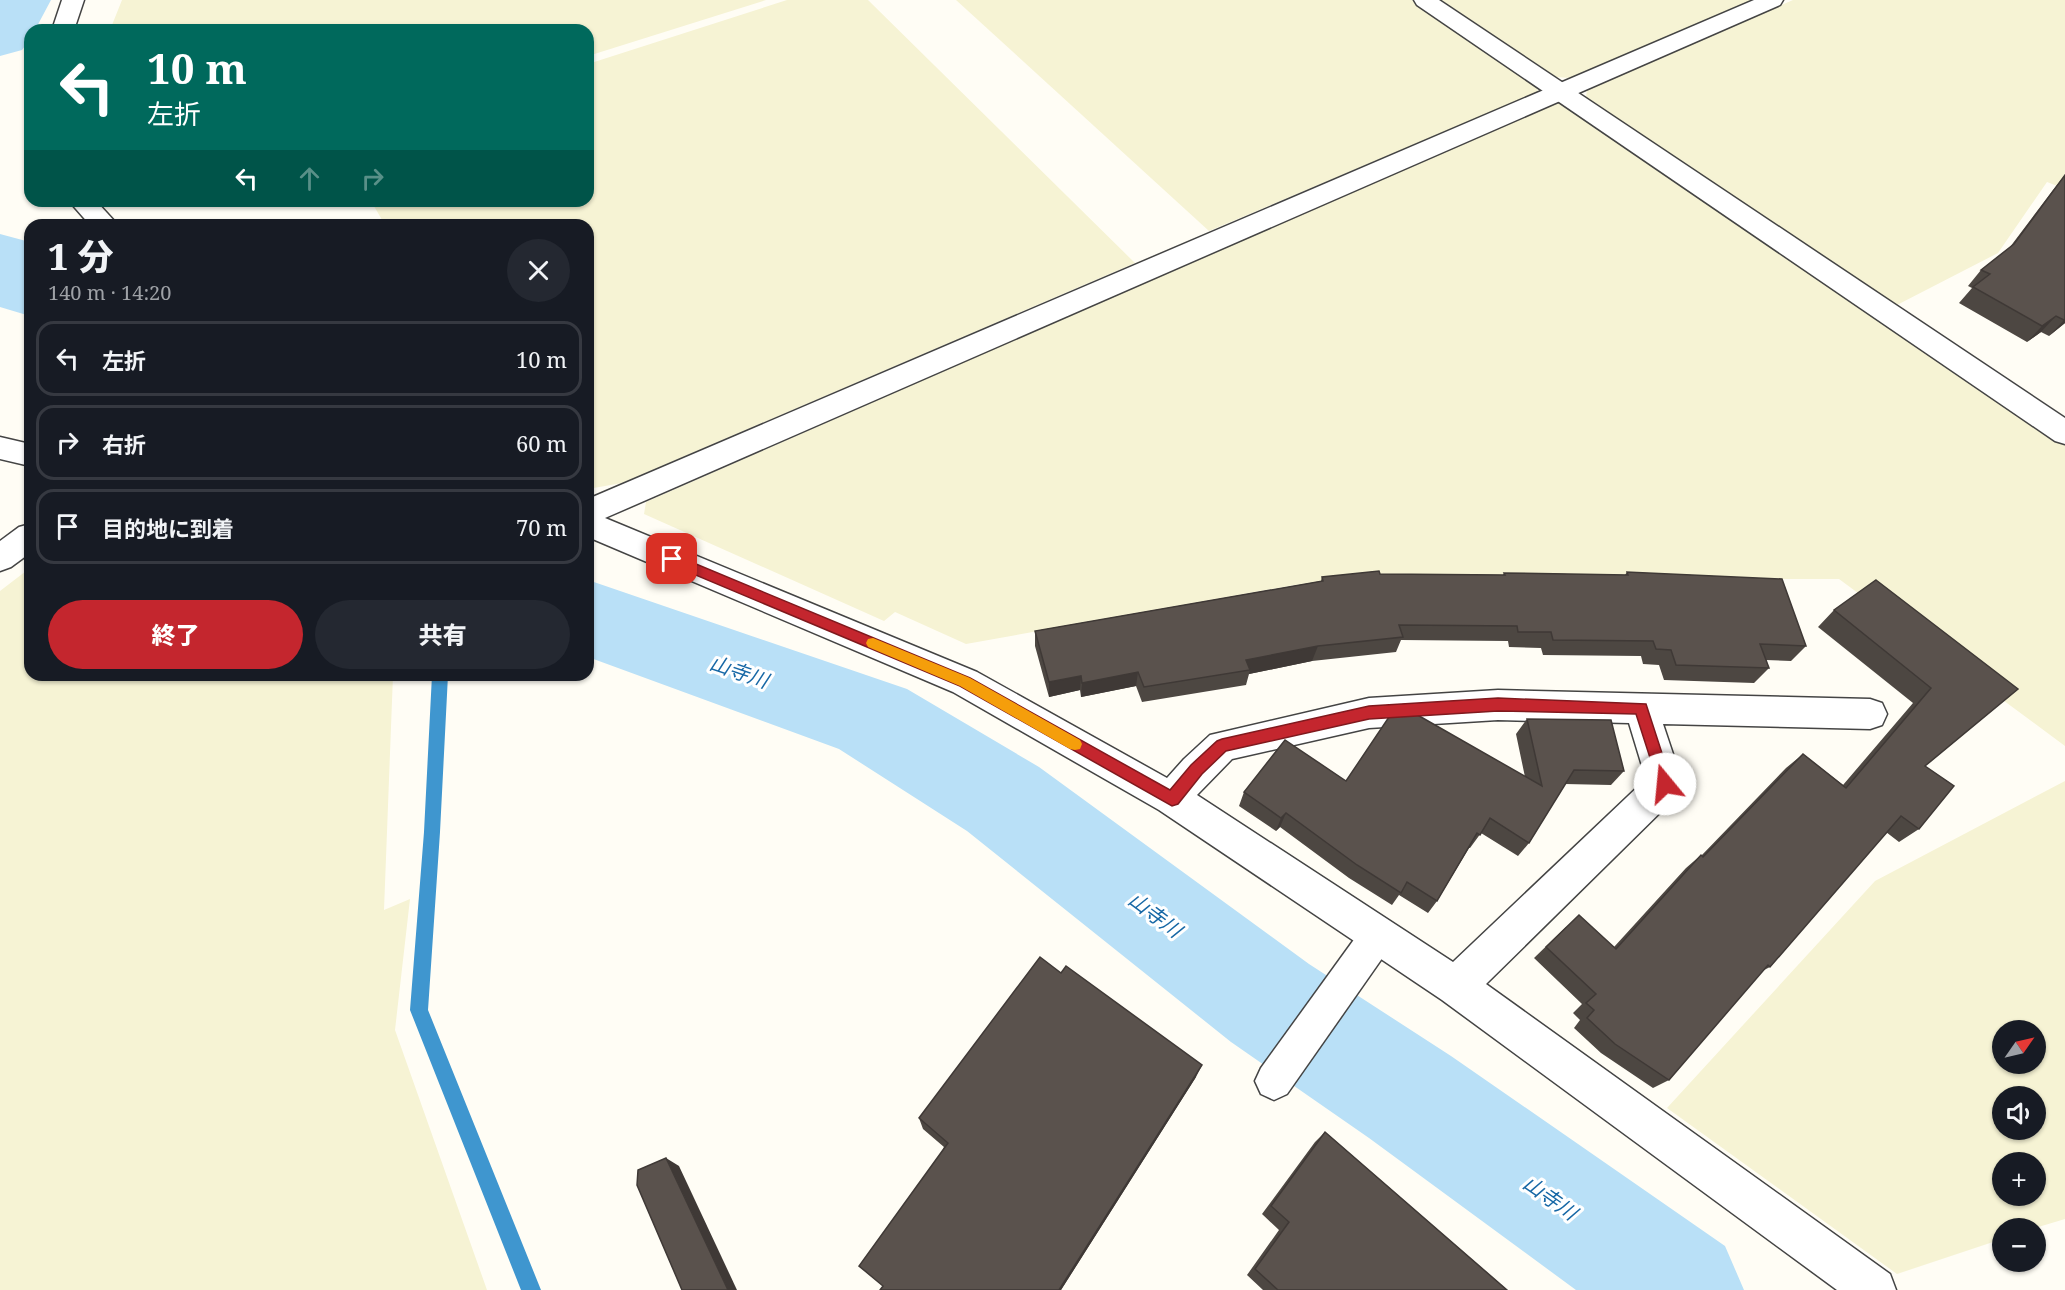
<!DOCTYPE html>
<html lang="ja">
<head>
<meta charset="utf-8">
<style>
  body { margin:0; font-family:"Noto Serif","Noto Sans JP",serif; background:#242831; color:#f1f3f6; height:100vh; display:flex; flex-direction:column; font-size:22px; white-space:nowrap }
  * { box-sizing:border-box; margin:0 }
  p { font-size:20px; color:#9ea1a6 }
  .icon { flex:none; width:33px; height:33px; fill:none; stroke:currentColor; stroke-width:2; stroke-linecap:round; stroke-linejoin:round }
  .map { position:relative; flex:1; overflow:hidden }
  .drawer { position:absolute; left:24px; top:219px; width:570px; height:462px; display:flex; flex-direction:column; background:#171b24; border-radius:18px; box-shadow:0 2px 4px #0004 }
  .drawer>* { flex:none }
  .banner { position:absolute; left:24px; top:24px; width:570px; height:183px; border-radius:18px; box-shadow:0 2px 4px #0004; background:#00695c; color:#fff; overflow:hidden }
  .needle { width:39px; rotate:56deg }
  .fabs { position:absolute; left:1992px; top:1020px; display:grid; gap:12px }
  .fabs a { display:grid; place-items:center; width:54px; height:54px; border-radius:50%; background:#171b24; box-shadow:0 2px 4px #0004; font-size:30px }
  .pin { position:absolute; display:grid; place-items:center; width:51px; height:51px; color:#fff; margin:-26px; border-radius:12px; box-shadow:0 3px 9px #0006 }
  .me { position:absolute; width:66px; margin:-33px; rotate:343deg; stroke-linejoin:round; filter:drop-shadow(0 0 4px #0008) }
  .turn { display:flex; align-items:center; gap:21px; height:126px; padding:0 24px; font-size:27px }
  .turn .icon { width:78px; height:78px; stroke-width:2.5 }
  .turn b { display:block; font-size:42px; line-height:51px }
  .lanes { display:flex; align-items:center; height:57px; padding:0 24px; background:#0003; justify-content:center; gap:30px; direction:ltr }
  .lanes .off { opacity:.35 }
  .round { display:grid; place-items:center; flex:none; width:63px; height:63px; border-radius:32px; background:#242831 }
  .head { display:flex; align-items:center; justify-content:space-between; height:102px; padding:0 24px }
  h1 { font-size:36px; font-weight:800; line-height:45px }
  .action { display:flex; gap:12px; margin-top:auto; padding:12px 24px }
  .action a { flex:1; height:69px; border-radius:36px; background:#c4262e; color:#fff; font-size:24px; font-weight:800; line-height:69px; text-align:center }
  .action a+a { background:#242831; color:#f1f3f6 }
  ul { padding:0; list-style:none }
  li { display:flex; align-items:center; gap:18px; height:75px; margin:0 12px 9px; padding:0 12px; border:3px solid #363941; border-radius:18px }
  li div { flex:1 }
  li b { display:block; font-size:22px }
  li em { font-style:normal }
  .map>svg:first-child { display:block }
  .farmland { fill:#f6f3d4; fill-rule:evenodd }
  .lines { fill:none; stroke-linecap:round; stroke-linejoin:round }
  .stream { fill:#3f96cf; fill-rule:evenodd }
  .river { fill:#b9e0f7; fill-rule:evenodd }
  .service-casing { stroke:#444; stroke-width:3 }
  .minor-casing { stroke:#444; stroke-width:3 }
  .tertiary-casing { stroke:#444; stroke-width:3 }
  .service { fill:#fff; fill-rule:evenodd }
  .minor { fill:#fff; fill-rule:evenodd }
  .tertiary { fill:#fff; fill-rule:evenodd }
  .wall { fill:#4d4742 }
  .shaded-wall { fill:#3f3936 }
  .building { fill:#5a524d; stroke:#3f3936; stroke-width:1.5 }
  .route { fill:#c4262e; stroke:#7f191e; stroke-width:1.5 }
  .slow { fill:#f59e0b }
  .labels { text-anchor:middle; stroke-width:6; stroke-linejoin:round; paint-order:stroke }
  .water-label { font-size:20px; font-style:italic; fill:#1768a6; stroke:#fff }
</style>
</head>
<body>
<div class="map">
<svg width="2065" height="1290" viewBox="0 0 2065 1290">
  <rect width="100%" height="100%" fill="#fffdf5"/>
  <g class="farmland">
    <polygon points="122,0 766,0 588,56 588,30 110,30"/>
    <polygon points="787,0 868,0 1135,263 622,483 588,489 588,225 385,225 371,201 588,201 588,64"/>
    <polygon points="956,0 1412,0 1536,84 1538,92 1209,231"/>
    <polygon points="1441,0 1753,0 1571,78 1556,77"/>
    <polygon points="1793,0 2065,0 2065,189 2047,182 1998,253 1895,306 1586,98 1587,89"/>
    <polygon points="1553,103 1567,105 2065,444 2065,746 1839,579 1347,579 1295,585 966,644 895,612 884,621 644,514 646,502"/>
    <polygon points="30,568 30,675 393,675 384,910 410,899 395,1030 487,1290 0,1290 0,591"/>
    <path d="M2065 781V1219L2035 1228H2002V1239L1897 1274 1667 1108 1875 881ZM2036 1030V1064H2002V1030ZM2036 1096V1130H2002V1096ZM2036 1162V1196H2002V1162Z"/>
  </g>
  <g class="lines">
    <polygon class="stream" points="432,675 448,675 440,832 428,1010 541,1290 521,1290 410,1010 424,832"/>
    <g class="river">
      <polygon points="0,0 51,0 35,30 30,30 30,39 22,50 0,56"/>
      <polygon points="0,234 26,241 30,246 30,316 0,307"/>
      <polygon points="588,580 907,689 1039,767 1309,964 1451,1056 1725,1246 1744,1290 1576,1290 1369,1138 1231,1042 967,831 839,749 588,657"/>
    </g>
    <g class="service-casing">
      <polygon id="service" points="1378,918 1390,923 1395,935 1390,947 1287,1094 1274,1100 1261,1094 1255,1081 1261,1068 1366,923"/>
    </g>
    <g class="minor-casing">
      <g id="minor">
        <polygon points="62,0 84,0 74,30 52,30"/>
        <path d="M1754 0H1783L1780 5 605 518 977 672 1167 778 1184 759 1210 735 1369 698 1498 690 1870 699 1882 703 1887 714 1882 725 1870 729 1663 724 1683 784 1678 795 1486 984 1890 1274 1896 1290H1837L1442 1000 1159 810 953 692 588 537V499ZM1498 720 1629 723 1646 779 1453 962 1197 795 1232 759 1369 728Z"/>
        <polygon points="69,201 96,201 118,225 90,225"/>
        <polygon points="0,437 30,444 30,466 0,459"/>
        <polygon points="30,524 30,553 11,567 0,571 0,541 19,527"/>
      </g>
    </g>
    <g class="tertiary-casing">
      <polygon id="tertiary" points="1414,0 1439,0 2065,418 2065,444 2055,441 1417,5"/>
    </g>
    <use href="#service" class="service"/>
    <use href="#minor" class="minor"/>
    <use href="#tertiary" class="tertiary"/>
  </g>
  <g class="wall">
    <polygon points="2065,175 2065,323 2049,336 2041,332 2027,342 1959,303 1972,288 1968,286 1981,270 2010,247 2053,190"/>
    <polygon points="1627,572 1806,646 1791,661 1766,660 1769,668 1754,683 1664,680 1659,665 1643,664 1641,656 1543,655 1541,648 1509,647 1508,641 1401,640 1396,652 1312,661 1249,674 1246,685 1142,702 1136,686 1081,697 1080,690 1049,697 1035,646 1035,631 1321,581 1322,577 1380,574 1503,575 1504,573 1625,575"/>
    <polygon points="1834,610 2018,689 1925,766 1919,829 1899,842 1886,832 1770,967 1762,971 1669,1080 1653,1088 1601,1053 1574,1028 1580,1020 1573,1013 1582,1004 1534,958 1566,927 1614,947 1686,868 1701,855 1701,856 1786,768 1803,754 1843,785 1913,703 1818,627"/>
    <polygon points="1527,719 1624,771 1611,785 1565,784 1529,843 1518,856 1481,833 1470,848 1469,848 1437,901 1428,913 1399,895 1392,905 1349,878 1280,827 1276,831 1239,806 1244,792 1346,781 1525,777 1516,734"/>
    <polygon points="1196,1077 1061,1290 880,1290 883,1286 944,1147 923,1129 919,1118"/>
    <polygon points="1325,1132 1507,1290 1263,1290 1247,1275 1279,1230 1262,1214 1315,1142"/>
  </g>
  <g class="shaded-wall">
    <polygon points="2056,316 2041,332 2027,342 2042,326"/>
    <polygon points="2065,319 2065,323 2049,336"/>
    <polygon points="1318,646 1312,661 1249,674 1250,670 1246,660"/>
    <polygon points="1138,672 1136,686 1081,697 1082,683"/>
    <polygon points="1081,676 1080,690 1049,697 1049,682"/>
    <polygon points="1286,813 1280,827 1276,831 1281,818"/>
    <polygon points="1202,1065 1196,1077 1061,1290 1059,1290"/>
    <polygon points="666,1158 679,1166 737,1290 728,1290"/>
  </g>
  <g class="building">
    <polygon points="2065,175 2065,319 2064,320 2056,316 2042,326 1973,287 1990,274 1981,270 2014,244"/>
    <polygon points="1379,571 1380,574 1505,575 1504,573 1628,575 1627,572 1782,579 1806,646 1760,644 1769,668 1676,665 1671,650 1656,649 1653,641 1553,640 1551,632 1518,632 1517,626 1399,625 1403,637 1318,646 1246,660 1250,670 1144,687 1138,672 1082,683 1081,676 1049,682 1035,631 1323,581 1322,577"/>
    <polygon points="1876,580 2018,689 1925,766 1954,786 1919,829 1901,816 1770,967 1768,965 1669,1080 1615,1044 1587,1018 1594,1010 1586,1003 1596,994 1546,947 1579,915 1616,949 1701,855 1703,857 1803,754 1846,788 1931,688 1834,610"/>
    <polygon points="1414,713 1542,786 1527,719 1611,720 1624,771 1574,770 1529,843 1490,818 1480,835 1477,833 1437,901 1407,882 1401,893 1357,865 1286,813 1281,818 1244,792 1285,740 1346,781 1391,714"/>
    <polygon points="1040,957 1061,973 1066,966 1202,1065 1059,1290 880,1290 883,1286 859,1266 948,1143 919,1118"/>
    <polygon points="1325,1132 1507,1290 1278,1290 1255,1269 1289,1222 1271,1206"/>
    <polygon points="666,1158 728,1290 682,1290 637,1185 638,1170"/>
  </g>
  <polygon class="route" points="672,554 970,678 1170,790 1191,765 1217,741 1222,739 1369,706 1498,698 1646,704 1672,784 1670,789 1665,791 1660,789 1636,714 1498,711 1369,719 1226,751 1202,774 1178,804 1172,806 960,686 667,563 665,559 667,556"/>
  <polygon class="slow" points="873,638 970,678 1080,740 1082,744 1080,749 1075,750 1070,749 960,686 868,647 866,643 868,639"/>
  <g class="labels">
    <g class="water-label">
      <text transform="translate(739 672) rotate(19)" y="7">山寺川</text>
      <text transform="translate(1155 915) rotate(37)" y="7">山寺川</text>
      <text transform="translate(1550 1198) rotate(35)" y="7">山寺川</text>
    </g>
  </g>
</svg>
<div class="fabs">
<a><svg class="needle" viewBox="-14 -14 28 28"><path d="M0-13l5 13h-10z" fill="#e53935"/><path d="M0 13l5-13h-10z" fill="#9ea1a6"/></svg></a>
<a><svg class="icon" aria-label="sound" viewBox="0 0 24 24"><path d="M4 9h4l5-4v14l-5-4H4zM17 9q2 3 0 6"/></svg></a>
<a>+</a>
<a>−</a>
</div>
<div class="pin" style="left:672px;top:559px;background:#d93025"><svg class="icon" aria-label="arrive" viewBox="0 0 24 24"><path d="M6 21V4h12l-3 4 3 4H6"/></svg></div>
<svg class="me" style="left:1665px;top:784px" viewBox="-20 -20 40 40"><circle r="19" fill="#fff"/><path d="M0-13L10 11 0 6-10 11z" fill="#c4262e"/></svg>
<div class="banner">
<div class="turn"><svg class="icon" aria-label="left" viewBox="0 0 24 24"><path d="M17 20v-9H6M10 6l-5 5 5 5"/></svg><div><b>10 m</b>左折</div></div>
<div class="lanes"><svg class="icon" aria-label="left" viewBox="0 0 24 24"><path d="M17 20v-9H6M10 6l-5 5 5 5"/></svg><svg class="icon off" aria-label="ahead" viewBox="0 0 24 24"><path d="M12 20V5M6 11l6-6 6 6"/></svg><svg class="icon off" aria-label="right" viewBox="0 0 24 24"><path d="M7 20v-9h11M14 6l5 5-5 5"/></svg></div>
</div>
<section class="drawer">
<div class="head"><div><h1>1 分</h1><p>140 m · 14:20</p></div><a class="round"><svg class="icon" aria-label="close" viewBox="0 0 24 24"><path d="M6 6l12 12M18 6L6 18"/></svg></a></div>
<ul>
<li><svg class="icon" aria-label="left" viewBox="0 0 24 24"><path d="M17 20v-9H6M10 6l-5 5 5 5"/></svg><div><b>左折</b></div><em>10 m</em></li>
<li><svg class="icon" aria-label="right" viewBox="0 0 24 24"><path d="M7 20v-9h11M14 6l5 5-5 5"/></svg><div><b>右折</b></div><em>60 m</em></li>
<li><svg class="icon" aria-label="arrive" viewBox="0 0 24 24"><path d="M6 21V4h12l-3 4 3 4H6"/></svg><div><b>目的地に到着</b></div><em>70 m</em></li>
</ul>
<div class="action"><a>終了</a><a>共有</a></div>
</section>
</div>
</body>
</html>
